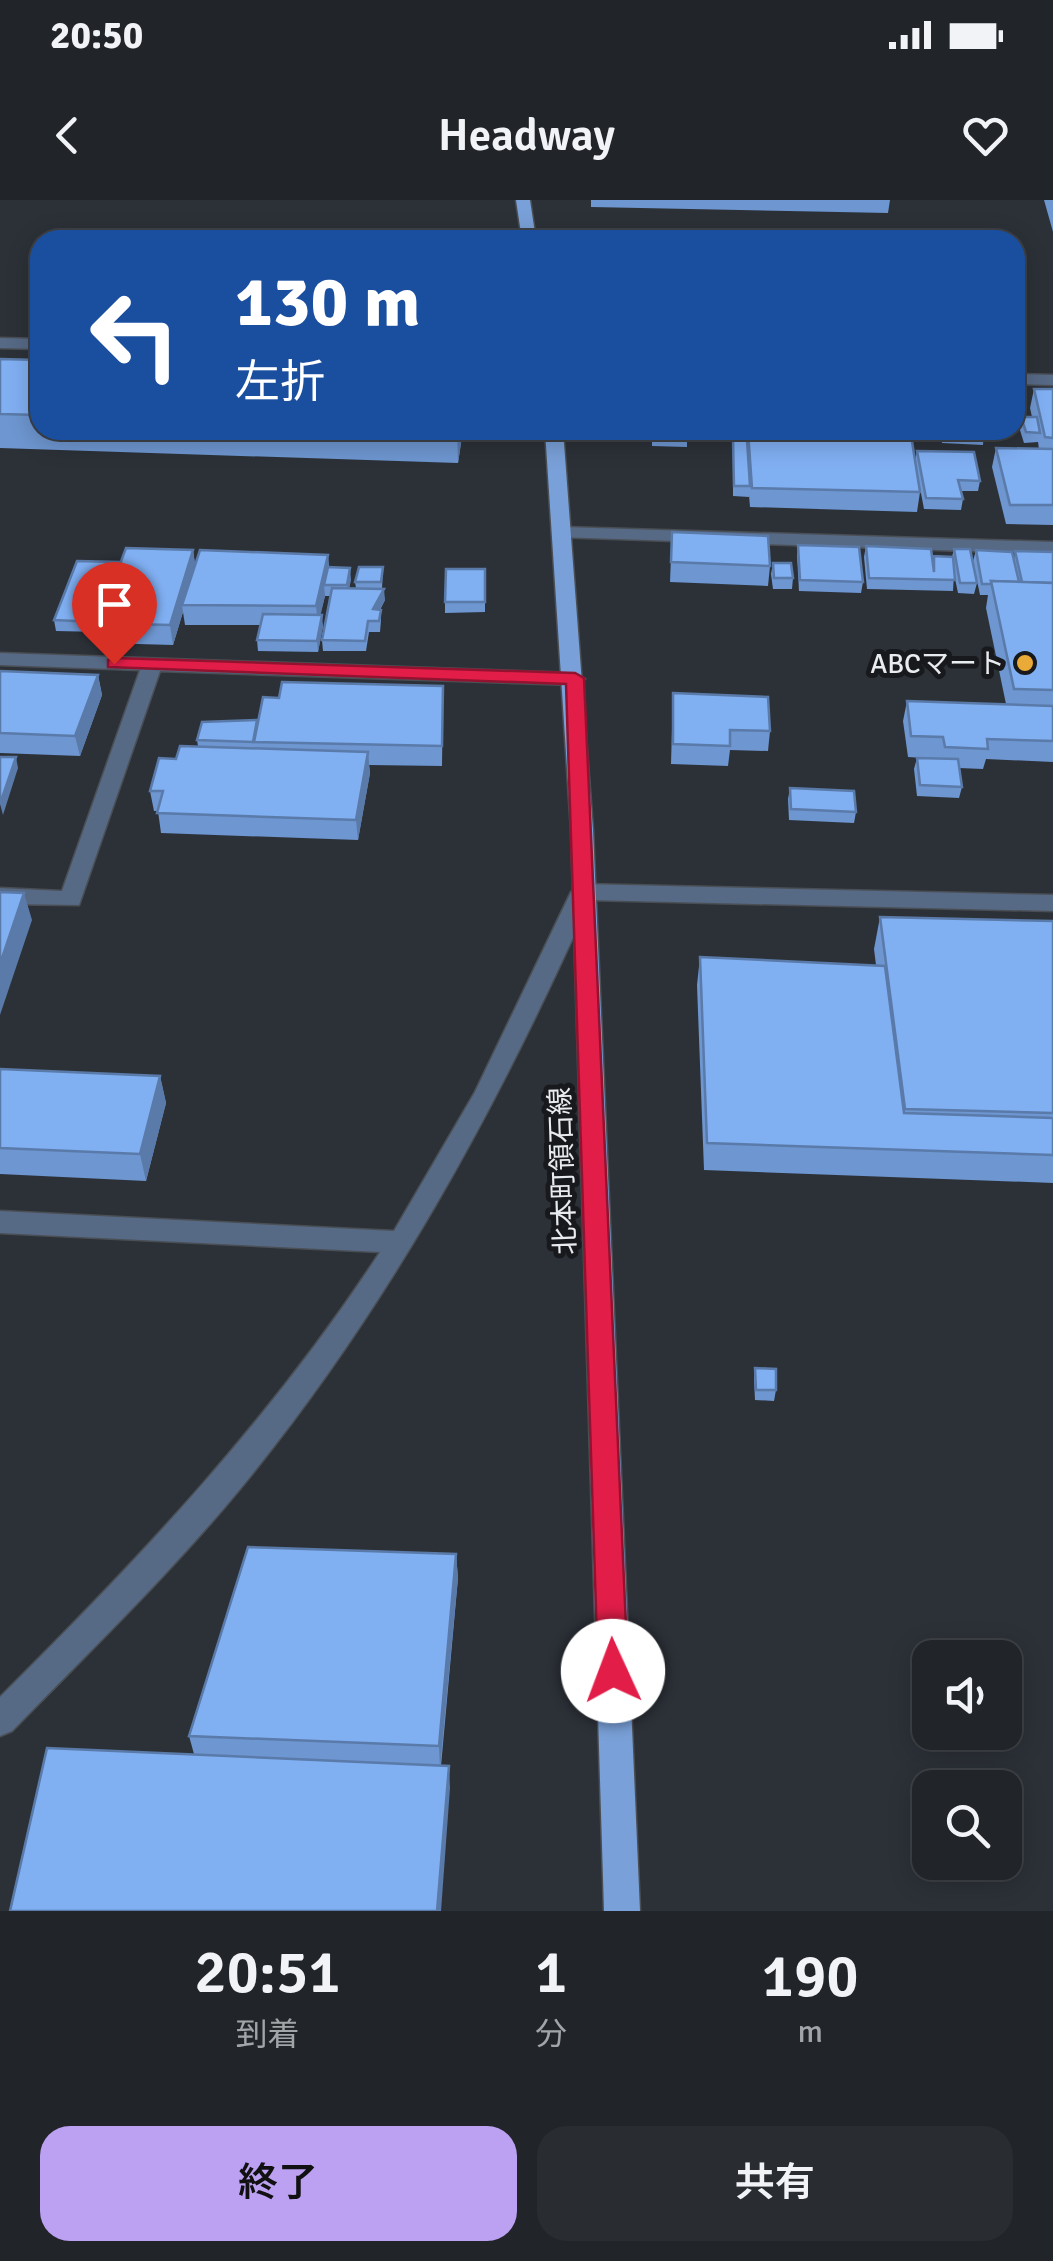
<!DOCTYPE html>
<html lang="ja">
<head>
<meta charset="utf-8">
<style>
  body { margin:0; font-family:Signika,"Noto Sans JP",sans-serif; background:#292d32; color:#f1f3f6; height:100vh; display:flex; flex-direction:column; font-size:38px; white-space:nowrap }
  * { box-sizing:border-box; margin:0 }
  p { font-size:32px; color:#a2a5a8 }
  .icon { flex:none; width:55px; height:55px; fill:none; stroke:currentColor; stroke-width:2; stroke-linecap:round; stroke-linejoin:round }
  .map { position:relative; height:1711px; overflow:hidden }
  .panel { display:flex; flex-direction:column; background:#21252a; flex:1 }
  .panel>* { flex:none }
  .top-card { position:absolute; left:30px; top:30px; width:995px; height:210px; border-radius:30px; box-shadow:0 5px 25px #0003,0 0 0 2px #3e4247; background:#1a4fa0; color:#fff; overflow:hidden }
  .tools { position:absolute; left:912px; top:1440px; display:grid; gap:20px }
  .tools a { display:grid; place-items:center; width:110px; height:110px; border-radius:20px; background:#21252a; box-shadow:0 5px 25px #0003,0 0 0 2px #3e4247; font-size:50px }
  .pin { position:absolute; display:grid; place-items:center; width:85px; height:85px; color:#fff; margin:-102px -42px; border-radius:50% 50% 50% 0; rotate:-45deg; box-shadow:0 0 10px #0007 }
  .pin .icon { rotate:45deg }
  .me { position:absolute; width:110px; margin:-55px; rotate:358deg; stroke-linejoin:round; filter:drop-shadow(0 0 8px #0008) }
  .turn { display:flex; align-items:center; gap:35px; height:210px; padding:0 40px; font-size:45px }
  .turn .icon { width:130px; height:130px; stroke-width:2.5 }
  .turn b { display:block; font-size:70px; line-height:85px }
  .eta { display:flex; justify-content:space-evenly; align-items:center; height:170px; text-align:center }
  .eta b { font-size:60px; font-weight:600; line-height:70px }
  .cta { display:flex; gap:20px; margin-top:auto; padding:20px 40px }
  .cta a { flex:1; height:115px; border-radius:30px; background:#bca0f2; color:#111; font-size:40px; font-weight:600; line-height:115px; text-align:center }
  .cta a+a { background:#292d32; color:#f1f3f6 }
  .status { display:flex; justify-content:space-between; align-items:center; height:70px; padding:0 50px; background:#21252a; direction:ltr }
  .status svg { height:28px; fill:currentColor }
  header { display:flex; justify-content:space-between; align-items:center; height:130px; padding:0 40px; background:#21252a; font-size:45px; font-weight:600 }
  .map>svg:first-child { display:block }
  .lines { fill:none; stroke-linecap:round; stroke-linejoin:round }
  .minor-casing { stroke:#4a4f55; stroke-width:3 }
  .major-casing { stroke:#4a4f55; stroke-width:3 }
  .minor { fill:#566985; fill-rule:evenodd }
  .major { fill:#79a0d8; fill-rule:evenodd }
  .wall { fill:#6e96d0 }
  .shaded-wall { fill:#5a7aa9 }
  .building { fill:#80aff2; stroke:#5a7aa9; stroke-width:2.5 }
  .route { fill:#e11d48; stroke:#92132f; stroke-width:2.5 }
  .poi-dot { fill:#eaaa38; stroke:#17191c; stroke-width:4 }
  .labels { text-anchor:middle; stroke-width:10; stroke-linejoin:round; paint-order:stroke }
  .poi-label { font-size:28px; fill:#e8ebef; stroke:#17191c; text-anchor:end }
  .street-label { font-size:28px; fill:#e8ebef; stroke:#17191c }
</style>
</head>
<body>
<div class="status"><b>20:50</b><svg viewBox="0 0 49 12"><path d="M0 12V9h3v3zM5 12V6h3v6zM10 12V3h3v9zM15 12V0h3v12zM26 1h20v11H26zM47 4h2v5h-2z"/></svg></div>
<header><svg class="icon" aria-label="back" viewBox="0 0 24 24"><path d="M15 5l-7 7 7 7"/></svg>Headway<svg class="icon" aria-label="heart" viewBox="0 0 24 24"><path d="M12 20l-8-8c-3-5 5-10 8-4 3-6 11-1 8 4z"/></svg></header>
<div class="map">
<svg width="1053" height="1711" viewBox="0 0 1053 1711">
  <rect width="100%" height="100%" fill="#2c3138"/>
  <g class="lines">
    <g class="minor-casing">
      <g id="minor">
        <polygon points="0,138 40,139 40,149 0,148"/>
        <polygon points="1015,174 1053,175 1053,185 1015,184"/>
        <polygon points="564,327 1053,342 1053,354 557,337 555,333"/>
        <polygon points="0,453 575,473 585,479 575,485 160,471 79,705 0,704 0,688 62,691 140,470 0,465"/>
        <path d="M582 684 1053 695V711L590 700C496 911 387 1110 240 1289 169 1375 89 1452 12 1531L0 1536V1497C141 1357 271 1219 380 1052L0 1033V1011L394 1031 475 892 571 692Z"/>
      </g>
    </g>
    <g class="major-casing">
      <g id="major">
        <polygon points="516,0 530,0 536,40 522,40"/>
        <polygon points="545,230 563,230 593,630 640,1711 604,1711 571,630"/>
      </g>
    </g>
    <use href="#minor" class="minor"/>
    <use href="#major" class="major"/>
  </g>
  <g class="wall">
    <polygon points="591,0 890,0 888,13 591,7"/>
    <polygon points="1044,0 1053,0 1053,32"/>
    <polygon points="0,159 40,160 40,230 463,230 458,263 0,248"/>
    <polygon points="1034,189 1053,189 1053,325 1006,324 992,267 996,248 1039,249 1038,242 1024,243 1019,227 1021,217 1032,217 1030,208"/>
    <polygon points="652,230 737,230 736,240 740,240 740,230 776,230 778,232 777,230 872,230 873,234 915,261 917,251 980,281 978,291 961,291 963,299 961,310 924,309 917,272 920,292 917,312 750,307 749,295 749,297 733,296 733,240 687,239 687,247 652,246"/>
    <polygon points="940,230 984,230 983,245 942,243"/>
    <polygon points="672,332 770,366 768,386 670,382"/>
    <polygon points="798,345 863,382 861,393 799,391 797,355"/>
    <polygon points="866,346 933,364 934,356 952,357 954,349 977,383 974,394 958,393 954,374 953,391 867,389 864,357"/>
    <polygon points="193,350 195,364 328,355 329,367 351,379 349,388 356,388 355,382 383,367 382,389 385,400 380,410 381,420 380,432 369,432 366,451 323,451 322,440 330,396 325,396 320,415 323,426 318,452 258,451 257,440 260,425 185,425 183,412 173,445 102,443 100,432 56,431 54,420 120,362"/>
    <polygon points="976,350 1014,359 1015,351 1053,352 1053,562 986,559 983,569 959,568 962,587 959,598 917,596 914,569 917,558 939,559 908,557 903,521 907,501 1006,504 986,408 988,395 980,395 973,361"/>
    <polygon points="773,363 793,378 792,389 773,389 771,374"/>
    <polygon points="485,369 485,412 445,413 445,402"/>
    <polygon points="0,471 98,475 102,495 80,556 0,553"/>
    <polygon points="443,486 442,566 369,565 370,573 358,640 161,633 158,611 154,611 150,591 176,559 198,546 197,540 258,524 279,498"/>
    <polygon points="673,493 770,531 768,551 730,550 728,566 671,564"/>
    <polygon points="790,588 856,612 854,623 789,620 788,599"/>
    <polygon points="880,717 1053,721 1053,983 704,970 697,785 700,757 876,765 874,749"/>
    <polygon points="0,869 160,876 166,903 146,981 0,974"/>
    <polygon points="755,1168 776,1190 774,1201 755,1200 754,1179"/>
    <polygon points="456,1354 458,1378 441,1566 450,1588 194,1554 189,1536"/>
  </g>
  <g class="shaded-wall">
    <polygon points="457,230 463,230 458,263"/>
    <polygon points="193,350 196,370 182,405 183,412 173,445 170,425"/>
    <polygon points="328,355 329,374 324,385 325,396 318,426 316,406"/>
    <polygon points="350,368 351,379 348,396 347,385"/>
    <polygon points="384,389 385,400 374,420 373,409"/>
    <polygon points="322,415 323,426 318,452 317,441"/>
    <polygon points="98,475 102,495 80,556 75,536"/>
    <polygon points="368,552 370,573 358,640 356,620"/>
    <polygon points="16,557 18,568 3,615 0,604"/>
    <polygon points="24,693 32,720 0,815 0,764"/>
    <polygon points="160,876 166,903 146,981 140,954"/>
    <polygon points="456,1354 458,1378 440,1568 439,1546"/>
    <polygon points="449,1566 450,1588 441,1711 437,1711"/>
  </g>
  <g class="building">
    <polygon points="0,159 40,160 40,215 0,214"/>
    <polygon points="1034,189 1053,189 1053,238 1045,237"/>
    <polygon points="1021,217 1037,217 1040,233 1026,232"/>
    <polygon points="652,230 687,230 687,236 653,236"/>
    <polygon points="741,230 776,230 776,232 748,231 748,235 742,235"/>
    <polygon points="781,230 872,230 873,234 911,235 920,292 752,288 748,231 808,233"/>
    <polygon points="944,230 984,230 985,234 944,233"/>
    <polygon points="733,240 747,240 750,286 734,286"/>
    <polygon points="996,248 1053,249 1053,305 1010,305"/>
    <polygon points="917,251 974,252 980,281 958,280 963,299 926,298"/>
    <polygon points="672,332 768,336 770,366 671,362"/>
    <polygon points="798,345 859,347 863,382 800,380"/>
    <polygon points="866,346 931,349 934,372 934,356 953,357 955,380 869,378"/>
    <polygon points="126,348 193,350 170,425 98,423"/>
    <polygon points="954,349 970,349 977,383 960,383"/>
    <polygon points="200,350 328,355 316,406 182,405"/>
    <polygon points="976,350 1012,352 1019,382 991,381 992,384 982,384"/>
    <polygon points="1015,351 1053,352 1053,383 1022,382"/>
    <polygon points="77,361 120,362 99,422 54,420"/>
    <polygon points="773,363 791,363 793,378 774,378"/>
    <polygon points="328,367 350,368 347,385 324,385"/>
    <polygon points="359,367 383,367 381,382 355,382"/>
    <polygon points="446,369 485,369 485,402 445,402"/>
    <polygon points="991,381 1053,383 1053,490 1014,489"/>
    <polygon points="332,388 384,389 373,409 381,410 379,421 368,421 365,441 322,440"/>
    <polygon points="263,414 322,415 317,441 257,440"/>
    <polygon points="0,471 98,475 75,536 0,533"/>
    <polygon points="282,482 443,486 442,546 254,542 263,497 279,498"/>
    <polygon points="673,493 768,497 770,531 730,530 730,546 673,544"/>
    <polygon points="907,501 1053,506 1053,541 987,539 988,549 945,547 943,537 911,536"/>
    <polygon points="257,520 253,542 197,540 202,522"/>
    <polygon points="180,546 368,552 356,620 157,613 163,591 150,591 159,558 176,559"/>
    <polygon points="0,557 16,557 0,604"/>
    <polygon points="917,558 958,559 962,587 920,585"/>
    <polygon points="790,588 854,591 856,612 791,609"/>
    <polygon points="0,692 24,693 0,764"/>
    <polygon points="880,717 1053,721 1053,913 905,909"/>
    <polygon points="700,757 885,766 904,913 1053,918 1053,955 707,943"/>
    <polygon points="0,869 160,876 140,954 0,948"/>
    <polygon points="755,1168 776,1169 776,1190 756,1190"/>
    <polygon points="248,1347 456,1354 439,1546 189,1536"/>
    <polygon points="47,1548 449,1566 437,1711 10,1711"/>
  </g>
  <polygon class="route" points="114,458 575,473 584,478 628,1471 623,1481 613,1485 603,1481 598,1471 566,484 108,467 108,460"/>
  <circle class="poi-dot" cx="1025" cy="463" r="10"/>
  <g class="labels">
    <g class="poi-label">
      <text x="1005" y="473">ABCマート</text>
    </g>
    <g class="street-label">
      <text transform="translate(562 971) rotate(-92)" y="10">北本町領石線</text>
    </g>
  </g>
</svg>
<div class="tools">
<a><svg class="icon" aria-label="sound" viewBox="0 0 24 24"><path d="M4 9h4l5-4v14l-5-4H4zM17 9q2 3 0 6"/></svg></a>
<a><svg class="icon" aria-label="search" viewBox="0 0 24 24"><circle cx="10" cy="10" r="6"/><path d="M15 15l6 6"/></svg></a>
</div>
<div class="pin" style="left:114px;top:464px;background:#d93025"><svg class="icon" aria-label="arrive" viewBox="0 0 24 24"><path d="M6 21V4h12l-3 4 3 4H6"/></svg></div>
<svg class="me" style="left:613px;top:1471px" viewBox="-20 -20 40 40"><circle r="19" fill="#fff"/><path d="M0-13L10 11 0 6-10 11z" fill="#e11d48"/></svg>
<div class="top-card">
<div class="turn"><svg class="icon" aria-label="left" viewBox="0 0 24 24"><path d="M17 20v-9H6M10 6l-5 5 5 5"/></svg><div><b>130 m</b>左折</div></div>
</div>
</div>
<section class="panel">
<div class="eta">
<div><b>20:51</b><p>到着</p></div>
<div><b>1</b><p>分</p></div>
<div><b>190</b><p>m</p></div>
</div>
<div class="cta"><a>終了</a><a>共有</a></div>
</section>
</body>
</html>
